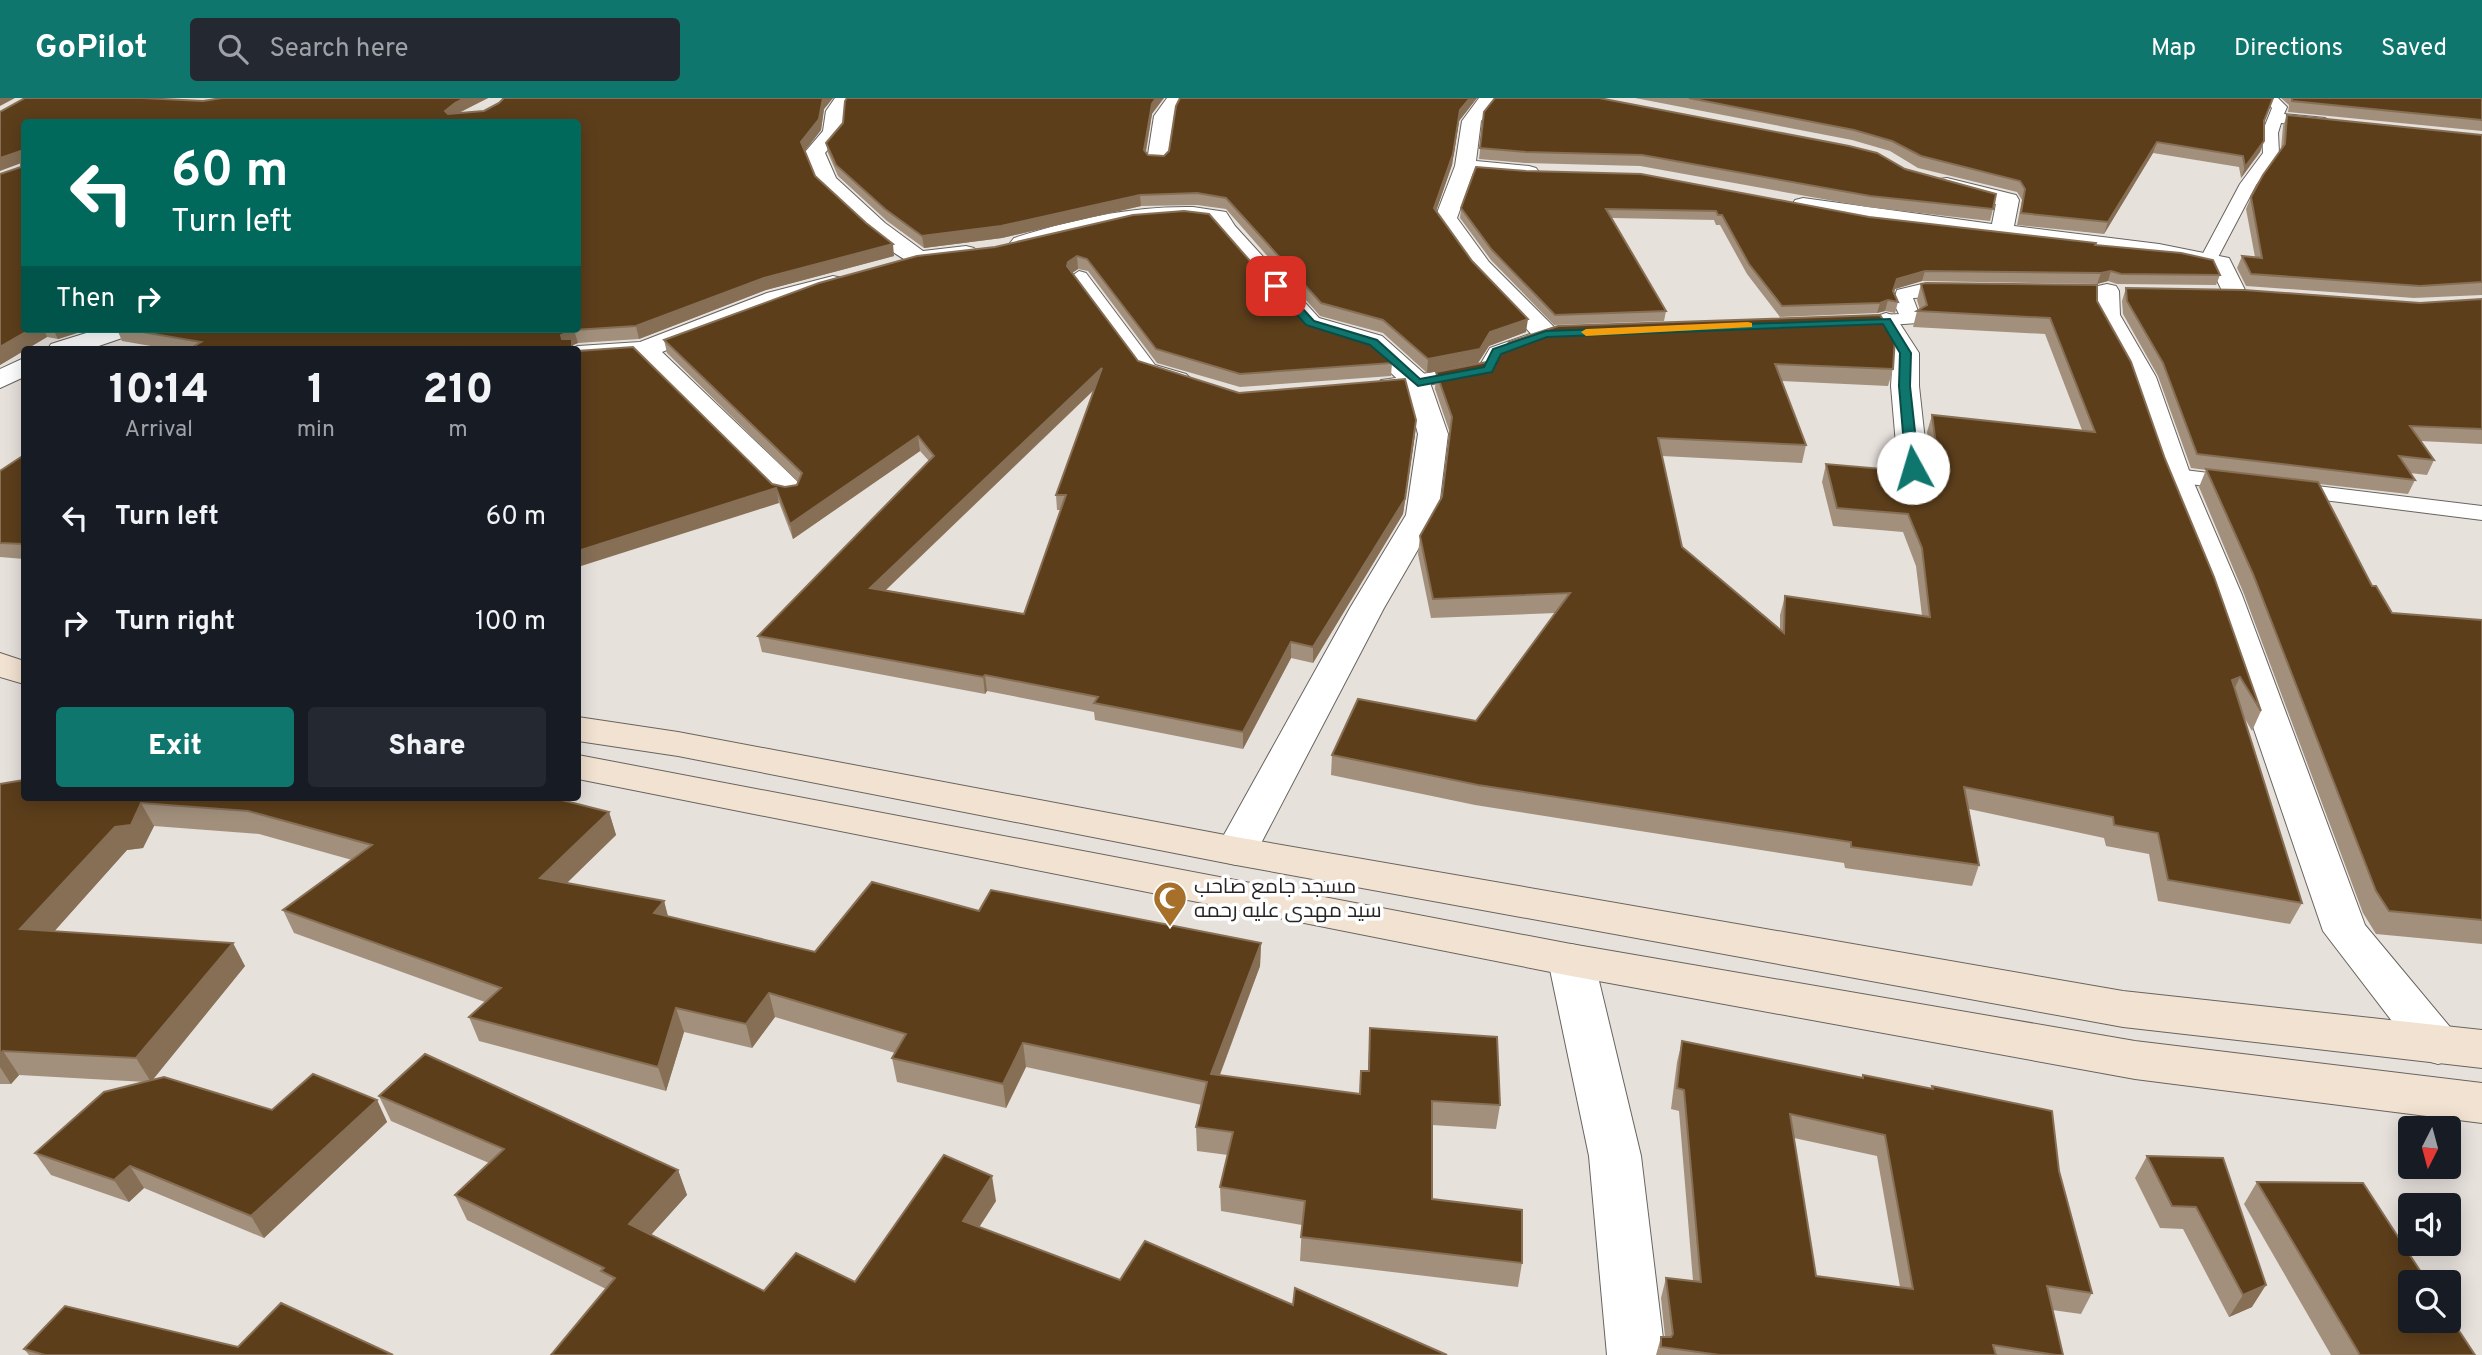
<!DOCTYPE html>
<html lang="en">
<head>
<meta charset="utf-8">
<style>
  body { margin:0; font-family:Overpass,Cairo,sans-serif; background:#242831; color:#f1f3f6; height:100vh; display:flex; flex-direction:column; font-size:26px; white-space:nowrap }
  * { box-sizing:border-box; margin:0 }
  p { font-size:23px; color:#9ea1a6 }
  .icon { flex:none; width:38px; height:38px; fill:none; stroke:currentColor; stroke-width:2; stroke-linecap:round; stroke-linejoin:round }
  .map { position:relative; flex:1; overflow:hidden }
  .sheet { position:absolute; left:21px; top:248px; width:560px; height:455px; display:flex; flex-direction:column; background:#171b24; border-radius:7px; box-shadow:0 4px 18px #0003 }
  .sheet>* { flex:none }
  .banner { position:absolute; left:21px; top:21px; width:560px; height:214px; border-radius:7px; box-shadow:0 4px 18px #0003; background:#00695c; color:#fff; overflow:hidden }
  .needle { width:46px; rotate:186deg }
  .tools { position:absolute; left:2398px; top:1018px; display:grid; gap:14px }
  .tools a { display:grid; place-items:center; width:63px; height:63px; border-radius:7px; background:#171b24; box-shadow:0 4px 18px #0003; font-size:35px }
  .pin { position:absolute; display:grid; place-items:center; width:60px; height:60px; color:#fff; margin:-30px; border-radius:14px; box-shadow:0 4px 10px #0006 }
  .me { position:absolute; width:77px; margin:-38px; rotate:354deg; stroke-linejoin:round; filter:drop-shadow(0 0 5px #0008) }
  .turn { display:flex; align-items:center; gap:24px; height:147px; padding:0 35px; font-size:32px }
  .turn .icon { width:91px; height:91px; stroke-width:2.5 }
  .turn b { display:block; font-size:49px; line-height:60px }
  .then { display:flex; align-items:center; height:66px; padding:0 35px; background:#0003; gap:14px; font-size:26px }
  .eta { display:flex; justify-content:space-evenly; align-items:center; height:119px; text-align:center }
  .eta b { font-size:42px; font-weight:800; line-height:49px }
  .primary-button { display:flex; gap:14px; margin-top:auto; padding:14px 35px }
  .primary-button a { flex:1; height:80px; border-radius:7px; background:#0f766e; color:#fff; font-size:28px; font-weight:800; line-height:80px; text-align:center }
  .primary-button a+a { background:#242831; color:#f1f3f6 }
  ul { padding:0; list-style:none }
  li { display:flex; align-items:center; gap:21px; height:105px; padding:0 35px }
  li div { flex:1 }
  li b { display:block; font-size:26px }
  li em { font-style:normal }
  header { display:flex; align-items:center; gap:42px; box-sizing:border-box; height:98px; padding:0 35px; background:#0f766e; color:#fff }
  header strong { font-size:33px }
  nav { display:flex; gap:38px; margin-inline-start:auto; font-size:24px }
  .search { width:490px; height:63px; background:#242831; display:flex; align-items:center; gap:18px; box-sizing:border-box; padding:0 24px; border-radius:7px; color:#9ea1a6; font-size:26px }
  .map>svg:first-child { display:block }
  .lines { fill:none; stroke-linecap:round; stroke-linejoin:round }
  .lane-casing { stroke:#68645f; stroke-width:2 }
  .street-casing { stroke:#68645f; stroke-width:2 }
  .secondary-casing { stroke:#68645f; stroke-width:2 }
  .lane { fill:#fff; fill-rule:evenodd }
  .street { fill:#fff; fill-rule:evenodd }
  .secondary { fill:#f2e2d1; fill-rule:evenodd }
  .wall { fill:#a2907c; fill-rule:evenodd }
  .shaded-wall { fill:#866f55 }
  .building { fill:#5c3e1b; stroke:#866f55; stroke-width:2; fill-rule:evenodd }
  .route { fill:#0f766e; stroke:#0a4d48; stroke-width:2 }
  .slow { fill:#f59e0b }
  .labels { text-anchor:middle; stroke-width:7; stroke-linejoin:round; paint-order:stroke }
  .poi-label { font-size:21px; fill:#282624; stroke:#fff; text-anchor:start }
</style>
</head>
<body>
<header>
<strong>GoPilot</strong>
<div class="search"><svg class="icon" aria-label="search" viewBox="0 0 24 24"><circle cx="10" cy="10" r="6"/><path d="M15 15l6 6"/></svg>Search here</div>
<nav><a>Map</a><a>Directions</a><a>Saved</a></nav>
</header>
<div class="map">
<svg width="2482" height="1257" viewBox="0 0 2482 1257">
  <rect width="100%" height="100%" fill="#e7e1dc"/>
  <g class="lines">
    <g class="lane-casing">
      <g id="lane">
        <polygon points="2263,0 2278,0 2287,9 2284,16 2325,20 2332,24 2325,28 2281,25 2278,35 2279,55 2256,87 2215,165 2203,165 2200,161 2240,86 2263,55 2262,35 2272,10"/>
        <polygon points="1079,173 1086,175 1155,267 1186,276 1190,280 1186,284 1179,286 1141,275 1070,179"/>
        <polygon points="1922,186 1957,186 1967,192 1957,198 1913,200 1921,221 1918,225 1860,229 1853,227 1850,223 1853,219 1899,216 1893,204 1897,192"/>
        <polygon points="1541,232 1548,234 1551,238 1548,242 1505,258 1495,276 1389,293 1381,292 1378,287 1381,282 1389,281 1480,267 1490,250"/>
        <polygon points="2176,371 2242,379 2250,381 2254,386 2250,391 2242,393 2168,383 2164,378 2168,373"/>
        <polygon points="2284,384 2482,408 2482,422 2276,396 2272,391 2276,386"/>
      </g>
    </g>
    <g class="street-casing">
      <g id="street">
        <path d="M835 0H853L844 13 843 34 825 55 836 80 885 125 923 153 966 148 974 150 978 155 974 160 918 168C898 163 828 103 817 85 811 76 808 64 805 54L823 33 826 13Z"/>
        <polygon points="1167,0 1185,0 1174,18 1167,63 1164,67 1150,67 1147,63 1154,18"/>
        <polygon points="1479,0 1499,0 1481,23 1476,63 1529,68 1536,70 1539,74 1536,78 1529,80 1473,75 1457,120 1489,164 1555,230 1559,236 1555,242 1546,244 1537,242 1473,174 1435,120 1455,68 1462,23"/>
        <path d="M1947 80 2016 97 2019 102 2014 128 2159 146 2229 160 2247 196 2244 201 2235 203 2226 201 2211 170 2205 167C2071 145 1936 136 1803 114L1795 112 1792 107 1795 102 1803 100 1992 126 1996 106 1939 91 1936 86 1939 81Z"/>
        <path d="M1193 109 1226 114 1235 128 1319 220 1382 238 1428 279 1448 336 1438 417 1384 510 1257 753 1251 763 1236 767 1221 763 1215 753 1350 510 1406 417 1418 336 1405 288 1364 250 1301 230 1210 125C1139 116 1089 135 1022 152L1014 150 1010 145 1014 140C1073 121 1131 108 1193 109Z"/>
        <polygon points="833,178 842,180 845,185 842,190 785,205 662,254 799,385 803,392 799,399 788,401 777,399 637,260 578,264 578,252 567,252 578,248 640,244 767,195"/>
        <polygon points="2107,186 2116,188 2119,193 2120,217 2156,279 2191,378 2242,497 2365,827 2455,935 2462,948 2455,961 2438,966 2421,961 2323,833 2208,497 2161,378 2128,279 2094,217 2095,193 2098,188"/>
        <polygon points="1886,215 1895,218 1919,255 1919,288 1928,370 1924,376 1913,379 1902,376 1898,370 1891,288 1893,255 1873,223 1877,218"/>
        <polygon points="99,231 138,231 134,236 87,252 47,252 51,246"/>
        <polygon points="24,260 24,279 0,290 0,271"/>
        <polygon points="1571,846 1587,850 1594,862 1641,1058 1665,1257 1607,1257 1589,1058 1548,862 1555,850"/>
      </g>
    </g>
    <g class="secondary-casing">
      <g id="secondary">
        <polygon points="0,555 24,563 24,586 0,579"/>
        <polygon points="578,619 678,634 1236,739 2123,893 2482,932 2482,970 2123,929 1236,767 678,658 578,643"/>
        <polygon points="578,657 1571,846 2135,943 2482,985 2482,1025 2135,981 1571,878 578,681"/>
      </g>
    </g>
    <use href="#lane" class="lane"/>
    <use href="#street" class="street"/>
    <use href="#secondary" class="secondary"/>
  </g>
  <g class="wall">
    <polygon points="488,0 459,15 484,13 499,5 504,0 833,0 824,11 821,32 805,53 815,78 894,158 766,192 639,241 578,245 573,247 575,252 174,252 122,243 117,231 578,231 578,24 24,231 90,231 58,241 47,239 0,267 21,69 167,2 203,3"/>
    <polygon points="1180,0 1477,0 1459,23 1452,67 1436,113 1472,163 1526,234 1489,248 1478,265 1427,275 1383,235 1320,218 1226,111 1197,107 1141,108 1002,140 924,150 887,123 838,78 828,55 826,45 843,25 1152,16 1146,54 1148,57 1164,58 1169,53"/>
    <polygon points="1635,0 2273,0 2264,24 2264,43 2260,54 2241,80 2239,69 2153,55 2104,136 2017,127 2022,102 2017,94 1918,70 1890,53 1852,42"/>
    <polygon points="2281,0 2482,0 2482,33 2288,14 2289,7"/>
    <polygon points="1484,14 1905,71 1993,111 1990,123 1867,109 1640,68 1525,65 1479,61"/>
    <polygon points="2287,17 2482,37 2482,197 2414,200 2246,188 2237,170 2242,158 2255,159 2246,111 2251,99 2281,51 2283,28"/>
    <polygon points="1476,69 2095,147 2220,177 2216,187 2117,186 2108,183 2097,186 1922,183 1895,191 1894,194 1898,204 1895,215 1885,213 1877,215 1780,219 1747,176 1720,127 1716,127 1714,122 1612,120 1666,213 1664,223 1554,227 1491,162 1460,120 1461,110"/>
    <path d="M1133 117 1299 219 1392 265 1391 278 1240 289 1157 265 1088 173 1078 171 1072 175 1138 263 1239 295 1416 322 1415 336 1403 416 1313 565 1291 560 1243 651 1095 622 1094 614 987 593 985 596 762 554 758 538 929 363 920 353 793 441 772 386 785 389 797 387 798 384 667 255 664 242 995 149ZM1094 292 1056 397 1057 412H1061L1024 516 886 492Z"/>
    <polygon points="1921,186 2097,203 2165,361 2261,613 2252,633 2244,619 2302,805 2290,826 2158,803 2149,756 2106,748 2104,740 1969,711 1979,767 1972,788 1845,770 1844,765 1475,707 1331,677 1332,657 1476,623 1556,515 1431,520 1418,456 1420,438 1442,399 1450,335 1435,291 1436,274 1497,262 1558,228 1893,271 1888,288 1781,283 1806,347 1802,365 1662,358 1682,449 1780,531 1780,517 1785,498 1922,518 1916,468 1903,434 1833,428 1822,384 1826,366 1932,375 1927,334 1932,317 2082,332 2045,236 1913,229 1917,213 1920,212 1917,202"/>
    <polygon points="2126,190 2420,205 2482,201 2482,346 2420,343 2434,362 2427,377 2410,375 2415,382 2408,396 2319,386 2372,488 2392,515 2482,522 2482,846 2376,836 2363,815 2244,496 2199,389 2206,372 2191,370 2158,278 2123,216 2122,203"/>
    <polygon points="24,357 24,461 0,459 0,373"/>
    <polygon points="0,686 609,714 616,737 567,785 664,803 668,818 815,854 979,813 1261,845 1260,868 1220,977 1360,996 1368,973 1370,930 1500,1007 1496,1031 1432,1027 1432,1101 1522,1165 1518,1189 1300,1163 1302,1127 1221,1113 1220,1089 1228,1057 1197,1053 1196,1029 1202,1007 1026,969 1006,1010 897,984 892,960 895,955 775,919 752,950 684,934 666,993 479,943 469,919 485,904 294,835 283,812 352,762 259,736 154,728 143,750 127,752 54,833 245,868 152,982 272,1012 377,1002 387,1024 264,1140 144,1090 129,1104 51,1077 35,1055 146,984 19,977 11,986 0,986"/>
    <path d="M1682 943 1862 980 1863 977 1931 991 1932 988 2059 1073 2092 1195 2081 1216 2052 1212 2063 1257H1656L1661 1239H1665L1661 1200 1666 1180 1693 1183 1679 1013 1671 1011 1677 964ZM1794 1040 1877 1058 1900 1189 1816 1178Z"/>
    <polygon points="379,998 678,1072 687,1097 651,1137 764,1193 855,1184 996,1103 979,1129 1120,1182 1293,1207 1447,1257 606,1191 467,1122 455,1097 489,1065 391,1023"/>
    <polygon points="2147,1058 2223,1060 2252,1209 2229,1219 2183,1131 2160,1130 2135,1080"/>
    <polygon points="2257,1084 2475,1257 2331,1257 2244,1106"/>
    <polygon points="238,1249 393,1257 29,1257 24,1251"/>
  </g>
  <g class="shaded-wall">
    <polygon points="0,0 15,0 0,8"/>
    <polygon points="465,0 488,0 458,15 448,24 445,13 455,5"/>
    <polygon points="823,0 833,0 824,11 821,32 803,55 801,44"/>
    <polygon points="1156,0 1164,0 1152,16 1144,63 1144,52 1152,6"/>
    <polygon points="1470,0 1477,0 1459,23 1452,67 1433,122 1434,110 1460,12"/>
    <polygon points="2264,43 2260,54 2241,80 2245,69"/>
    <polygon points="2157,44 2153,55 2104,136 2108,124"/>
    <polygon points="21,53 24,64 0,73 0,60"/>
    <polygon points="1140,97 1141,108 1002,140 924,150 922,138"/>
    <polygon points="893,146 894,158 766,192 639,241 636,228 764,180"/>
    <polygon points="1077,158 1078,171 1069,177 1067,168 1068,164"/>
    <polygon points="1925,173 1922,183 1895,191 1891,203 1897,181"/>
    <polygon points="2111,173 2108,183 2097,186 2101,175"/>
    <polygon points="1888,202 1885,213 1877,215 1880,205"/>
    <polygon points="1528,221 1526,234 1489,248 1478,265 1427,275 1428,261 1490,234"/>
    <polygon points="31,231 44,231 47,239 0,267 0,249"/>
    <polygon points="53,231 90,231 58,241"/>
    <polygon points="574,232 578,245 573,247 575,252 565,251 561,237"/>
    <polygon points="1102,270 1103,283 872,505 870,490"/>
    <polygon points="1416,322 1415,336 1403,416 1313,565 1313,549"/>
    <polygon points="918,338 920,353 793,441 790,426"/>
    <polygon points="776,390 779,405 578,469 578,453"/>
    <polygon points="1291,544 1291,560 1243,651 1243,634"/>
    <polygon points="985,577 987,593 985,596 983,579"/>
    <polygon points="2240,579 2231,598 2232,582"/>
    <polygon points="141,705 154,728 143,750 127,752 35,855 20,831 115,729"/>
    <polygon points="609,714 616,737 548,803 540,780"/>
    <polygon points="664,803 670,827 654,815"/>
    <polygon points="233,845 245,868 151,984 136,960"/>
    <polygon points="1261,845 1260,868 1211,1000 1211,976"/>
    <polygon points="769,895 775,919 752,950 746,926"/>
    <polygon points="676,910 684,934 666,993 658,969"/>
    <polygon points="1023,945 1026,969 1006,1010 1003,986"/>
    <polygon points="3,953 19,977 11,986 0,969 0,956"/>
    <polygon points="377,1002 387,1024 264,1140 251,1118"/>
    <polygon points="130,1068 144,1090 129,1104 114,1082"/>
    <polygon points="678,1072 687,1097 638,1151 629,1126"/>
    <polygon points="992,1078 996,1103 967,1148 963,1123"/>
    <polygon points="2266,1187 2252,1209 2229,1219 2243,1197"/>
  </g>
  <g class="building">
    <polygon points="25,0 143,0 203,3 222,0 465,0 455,5 445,13 448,16 484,13 499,5 504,0 823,0 819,21 801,44 815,78 866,125 893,146 764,180 636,228 574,232 561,237 562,241 572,241 572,251 573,252 466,252 463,249 458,252 188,252 201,244 125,231 578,231 578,24 24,24 24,231 31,231 0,249 0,76 21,69 21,53 0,60 0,14"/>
    <polygon points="847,0 1156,0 1152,6 1144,52 1148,57 1164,58 1169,53 1176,8 1180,0 1470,0 1460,12 1453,56 1434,110 1472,163 1528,221 1490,234 1480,251 1428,261 1383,222 1321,205 1226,100 1197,95 1140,97 1001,128 922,138 885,111 836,67 826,45 843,25 845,3"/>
    <polygon points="1495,0 1599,0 1849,48 1877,55 1905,71 1996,96 1993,111 1870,98 1642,57 1526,54 1480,50 1484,14"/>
    <polygon points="1689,0 2273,0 2264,23 2264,43 2245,69 2243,58 2157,44 2108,124 2021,115 2025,91 2020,83 1921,58 1892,43 1854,32"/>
    <polygon points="2292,0 2482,0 2482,22 2292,3"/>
    <polygon points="2287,17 2482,37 2482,184 2420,188 2251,176 2242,158 2262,160 2251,99 2263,77 2285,46"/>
    <polygon points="1476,69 1526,73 1641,76 1869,119 2096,145 2095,147 2181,155 2213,162 2220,177 2121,176 2111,173 2101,175 1925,173 1897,181 1893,193 1898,204 1888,202 1880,205 1782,208 1749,166 1722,117 1718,117 1716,113 1606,111 1666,213 1555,217 1492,152 1461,110"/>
    <path d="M1184 113 1209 116 1299 219 1363 239 1392 265 1240 276 1156 251 1087 161 1077 158 1068 164 1067 168 1138 263 1239 295 1405 281 1416 322 1405 401 1313 549 1291 544 1243 634 1094 605 1098 599 985 577 983 579 758 538 934 358 918 338 790 426 776 390 578 453V253L633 249 772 386 785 389 797 387 802 375 664 242 819 185 917 158 995 149 1133 117ZM1102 270 1056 397H1066L1024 516 870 490Z"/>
    <polygon points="1926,185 2097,187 2097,203 2131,264 2165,361 2214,479 2261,613 2240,579 2232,582 2302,805 2168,782 2158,735 2114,727 2113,719 1964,689 1979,767 1851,749 1851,744 1478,687 1332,657 1358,601 1476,623 1570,495 1433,501 1420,438 1442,399 1452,319 1436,274 1497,262 1509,244 1558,228 1880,217 1895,240 1893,271 1775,266 1806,347 1658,340 1682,449 1784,535 1785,498 1930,519 1922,450 1908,416 1837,410 1826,366 1940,376 1932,317 2095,334 2050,220 1917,213 1927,207 1921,186"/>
    <polygon points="2126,190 2244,192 2420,205 2482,201 2482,331 2410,328 2434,362 2399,358 2415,382 2197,356 2163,265 2127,203"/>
    <polygon points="24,357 24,446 0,445 0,373"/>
    <polygon points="2206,371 2318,384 2372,488 2376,488 2392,515 2482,522 2482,822 2389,813 2376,793 2253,476"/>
    <polygon points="24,682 24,700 554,700 609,714 540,780 664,803 654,815 815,854 872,784 979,813 991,792 1261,845 1211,976 1360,996 1361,973 1369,973 1370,930 1497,939 1500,1007 1432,1003 1432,1101 1522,1112 1522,1165 1301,1139 1305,1103 1220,1089 1233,1034 1196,1029 1207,984 1023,945 1003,986 892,960 906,936 769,895 746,926 676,910 658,969 469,919 501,890 283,812 372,747 248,713 141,705 131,727 115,729 20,831 233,845 136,960 3,953 0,956 0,686"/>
    <path d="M1682 943 1863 980V977L1933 991 1932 988 2052 1013 2059 1073 2092 1195 2047 1188 2063 1257H2056L1993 1247 1996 1257H1720L1661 1249V1239H1671L1673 1236 1666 1180 1701 1184 1684 992 1677 990ZM1790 1016 1885 1037 1913 1191 1816 1178Z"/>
    <polygon points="425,956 678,1072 629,1126 764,1193 796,1155 855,1184 944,1057 992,1078 963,1123 1120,1182 1145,1143 1293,1207 1295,1190 1447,1257 551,1257 615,1180 601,1173 604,1170 455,1097 504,1051 379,998"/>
    <polygon points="313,976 377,1002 251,1118 130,1068 114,1082 35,1055 104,994 164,979 272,1012"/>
    <polygon points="2147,1058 2223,1060 2266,1187 2243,1197 2196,1109 2172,1108"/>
    <polygon points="2257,1084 2363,1085 2428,1185 2410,1185 2410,1223 2448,1223 2448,1216 2475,1257 2360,1257"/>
    <polygon points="281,1205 393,1257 45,1257 24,1251 65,1208 238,1249"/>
  </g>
  <polygon class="route" points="1273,186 1280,186 1314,223 1377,242 1420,281 1484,269 1493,251 1546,233 1890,221 1911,255 1910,288 1919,370 1913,373 1906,370 1899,288 1900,255 1883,226 1547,239 1501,256 1492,274 1418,288 1370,247 1306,227 1273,190"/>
  <polygon class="slow" points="1748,224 1752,225 1752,229 1586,238 1581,234 1586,231"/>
  <defs>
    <g id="mosque-pin" transform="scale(1.75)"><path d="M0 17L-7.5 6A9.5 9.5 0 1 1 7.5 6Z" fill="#a6702a" stroke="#fff"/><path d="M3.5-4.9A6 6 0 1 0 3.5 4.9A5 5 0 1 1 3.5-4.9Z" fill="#fff"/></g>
  </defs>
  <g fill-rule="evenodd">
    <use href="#mosque-pin" x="1170" y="800"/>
  </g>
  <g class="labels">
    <g class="poi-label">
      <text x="1194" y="795">مسجد جامع صاحب<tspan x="1194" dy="24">سید مهدی علیه رحمه</tspan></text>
    </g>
  </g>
</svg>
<div class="tools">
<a><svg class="needle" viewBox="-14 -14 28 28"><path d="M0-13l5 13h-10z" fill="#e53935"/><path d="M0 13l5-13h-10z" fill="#9ea1a6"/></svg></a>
<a><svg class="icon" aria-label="sound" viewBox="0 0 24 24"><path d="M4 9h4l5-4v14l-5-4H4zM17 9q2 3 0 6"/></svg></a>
<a><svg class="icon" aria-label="search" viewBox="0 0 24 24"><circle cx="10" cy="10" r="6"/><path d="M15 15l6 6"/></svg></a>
</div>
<div class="pin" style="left:1276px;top:188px;background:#d93025"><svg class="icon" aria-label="arrive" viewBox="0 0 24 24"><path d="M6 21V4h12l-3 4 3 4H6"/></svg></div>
<svg class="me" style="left:1913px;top:370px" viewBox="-20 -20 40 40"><circle r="19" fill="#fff"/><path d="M0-13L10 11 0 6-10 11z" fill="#0f766e"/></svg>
<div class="banner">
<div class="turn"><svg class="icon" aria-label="left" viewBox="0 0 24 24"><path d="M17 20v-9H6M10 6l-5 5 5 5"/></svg><div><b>60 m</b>Turn left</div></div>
<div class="then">Then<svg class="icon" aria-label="right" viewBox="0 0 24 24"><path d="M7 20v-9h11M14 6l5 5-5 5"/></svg></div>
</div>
<section class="sheet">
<div class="eta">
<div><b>10:14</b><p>Arrival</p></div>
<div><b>1</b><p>min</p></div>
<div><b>210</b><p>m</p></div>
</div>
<ul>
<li><svg class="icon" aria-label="left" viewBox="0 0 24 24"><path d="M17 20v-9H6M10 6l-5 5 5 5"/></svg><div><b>Turn left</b></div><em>60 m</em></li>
<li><svg class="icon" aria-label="right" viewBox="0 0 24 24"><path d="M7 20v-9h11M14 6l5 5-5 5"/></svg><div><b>Turn right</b></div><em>100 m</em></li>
</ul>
<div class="primary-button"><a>Exit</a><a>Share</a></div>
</section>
</div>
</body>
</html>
